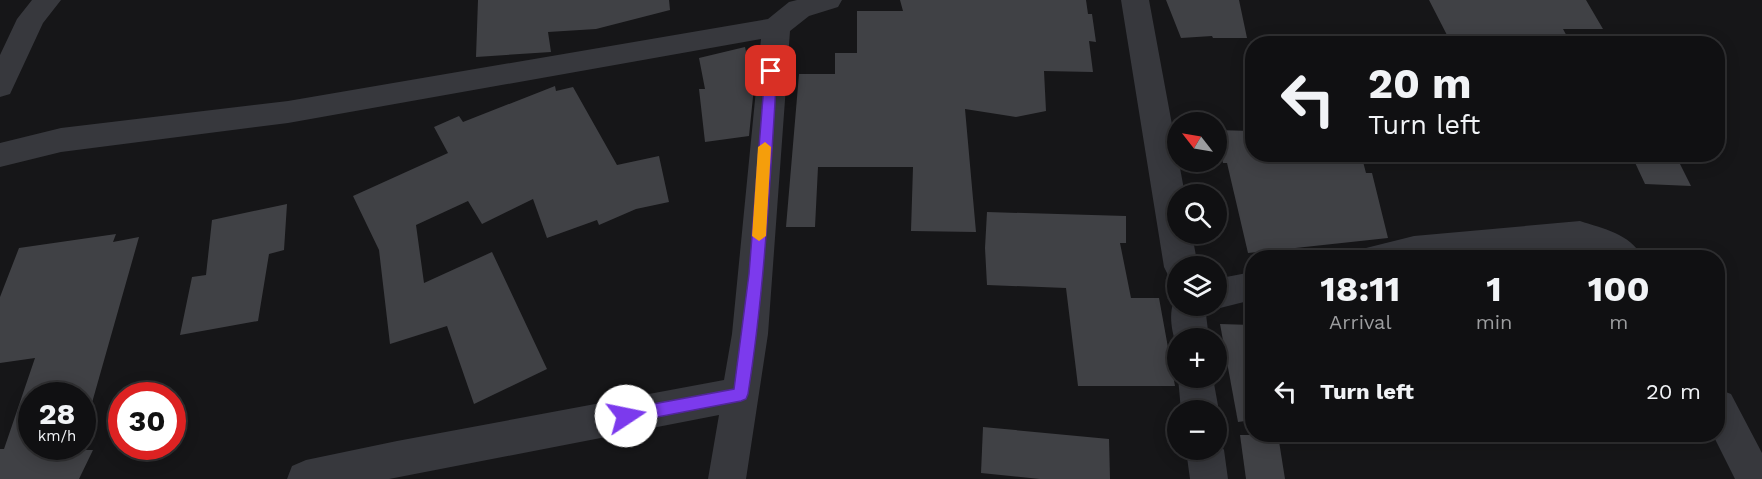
<!DOCTYPE html>
<html lang="en">
<head>
<meta charset="utf-8">
<style>
  body { margin:0; font-family:"Work Sans",sans-serif; background:#1e1e20; color:#f1f3f6; height:100vh; display:flex; flex-direction:column; font-size:22px; white-space:nowrap }
  * { box-sizing:border-box; margin:0 }
  p { font-size:20px; color:#9c9d9f }
  .icon { flex:none; width:33px; height:33px; fill:none; stroke:currentColor; stroke-width:2; stroke-linecap:round; stroke-linejoin:round }
  .map { position:relative; flex:1; overflow:hidden }
  .details { position:absolute; left:1245px; top:250px; width:480px; height:192px; display:flex; flex-direction:column; background:#101012; border-radius:24px; box-shadow:0 3px 15px #0003,0 0 0 2px #303032 }
  .details>* { flex:none }
  .top-card { position:absolute; left:1245px; top:36px; width:480px; height:126px; border-radius:24px; box-shadow:0 3px 15px #0003,0 0 0 2px #303032; background:#101012; color:#f1f3f6; overflow:hidden }
  .needle { width:39px; rotate:301deg }
  .controls { position:absolute; left:1167px; top:112px; display:grid; gap:12px }
  .controls a { display:grid; place-items:center; width:60px; height:60px; border-radius:50%; background:#101012; box-shadow:0 3px 15px #0003,0 0 0 2px #303032; font-size:30px }
  .speed { position:absolute; left:18px; top:382px; display:flex; gap:12px; font-size:30px; font-weight:700; text-align:center }
  .speed>* { display:grid; place-content:center; width:78px; height:78px; border-radius:50%; background:#101012; box-shadow:0 3px 15px #0003,0 0 0 2px #303032; line-height:1 }
  .speed small { font-size:15px; font-weight:400 }
  .speed .limit { border:9px solid #d22; background:#fff; color:#111 }
  .pin { position:absolute; display:grid; place-items:center; width:51px; height:51px; color:#fff; margin:-26px; border-radius:12px; box-shadow:0 3px 9px #0006 }
  .me { position:absolute; width:66px; margin:-33px; rotate:79deg; stroke-linejoin:round; filter:drop-shadow(0 0 4px #0008) }
  .turn { display:flex; align-items:center; gap:21px; height:126px; padding:0 24px; font-size:27px }
  .turn .icon { width:78px; height:78px; stroke-width:2.5 }
  .turn b { display:block; font-size:42px; line-height:51px }
  .eta { display:flex; justify-content:space-evenly; align-items:center; height:102px; text-align:center }
  .eta b { font-size:36px; font-weight:700; line-height:42px }
  ul { padding:0; list-style:none }
  li { display:flex; align-items:center; gap:18px; height:78px; padding:0 24px }
  li div { flex:1 }
  li b { display:block; font-size:22px }
  li em { font-style:normal }
  .map>svg:first-child { display:block }
  .building { fill:#404145 }
  .lines { fill:none; stroke-linecap:round; stroke-linejoin:round }
  .minor { fill:#37383d; fill-rule:evenodd }
  .route { fill:#7c3aed; stroke:#51269a; stroke-width:1.5 }
  .slow { fill:#f59e0b }
</style>
</head>
<body>
<div class="map">
<svg width="1762" height="479" viewBox="0 0 1762 479">
  <rect width="100%" height="100%" fill="#161618"/>
  <g class="building">
    <polygon points="478,0 669,0 670,10 596,29 548,32 551,52 476,57"/>
    <polygon points="900,0 1086,0 1088,14 1092,14 1096,42 1089,41 1093,72 1044,71 1046,111 1016,117 965,109 976,232 911,231 913,167 818,167 815,227 786,227 799,74 835,74 835,53 857,53 857,11 903,11"/>
    <polygon points="1166,0 1239,0 1247,38 1213,38 1212,36 1181,38"/>
    <polygon points="1429,0 1586,0 1603,29 1563,29 1569,40 1532,40 1529,35 1448,37"/>
    <polygon points="745,47 754,87 749,136 705,142 699,89 705,89 699,58"/>
    <polygon points="555,86 556,91 573,87 617,165 659,156 669,202 636,209 599,225 597,220 547,238 533,199 482,224 468,201 416,225 424,283 492,252 547,369 474,404 447,326 390,344 379,250 353,196 448,153 434,127 459,116 463,122"/>
    <polygon points="1216,130 1252,131 1252,154 1361,154 1366,173 1372,173 1388,238 1248,253 1227,163 1223,163"/>
    <polygon points="1631,154 1675,154 1691,186 1645,184"/>
    <polygon points="287,204 284,250 269,254 258,321 180,335 192,277 206,275 212,220"/>
    <polygon points="987,212 1126,216 1126,243 1120,243 1131,298 1159,298 1175,386 1078,386 1066,288 987,285 985,248"/>
    <polygon points="116,234 113,242 139,237 82,438 82,396 32,396 32,447 80,447 79,450 93,450 79,479 0,479 0,449 4,449 35,358 0,363 0,297 19,248"/>
    <polygon points="1220,324 1252,325 1252,420 1238,422"/>
    <polygon points="983,427 1109,439 1110,479 1040,479 981,473"/>
    <polygon points="1240,435 1278,435 1285,479 1246,479"/>
  </g>
  <g class="lines">
    <g class="minor">
      <polygon points="32,0 61,0 43,23 10,94 0,97 0,55 17,19"/>
      <polygon points="797,0 842,0 838,7 809,16 790,31 768,334 746,479 708,479 719,415 389,479 287,479 292,466 306,460 397,441 724,380 732,334 761,39 288,123 61,152 0,167 0,143 61,128 288,101 768,19 789,2"/>
      <polygon points="1121,0 1149,0 1185,195 1178,195 1178,234 1192,234 1198,267 1178,267 1178,280 1169,277 1164,267"/>
      <path d="M1580 221C1604 229 1631 234 1643 258H1603L1579 248 1472 258H1361L1366 248 1414 236Z"/>
      <polygon points="1252,272 1252,300 1216,309 1209,306 1216,306 1216,279"/>
      <path d="M1178 295V306H1205L1209 339H1178V348C1171 333 1167 307 1178 295Z"/>
      <polygon points="1178,377 1213,378 1219,411 1216,415 1216,411 1181,411"/>
      <polygon points="1718,389 1731,394 1762,453 1762,479 1735,479 1713,435 1718,435"/>
      <polygon points="1216,437 1224,450 1228,479 1190,479 1186,450 1216,450"/>
    </g>
  </g>
  <path class="route" d="M771 66 777 71C770 179 765 287 748 394L746 399 741 401 626 423 621 421 618 416 621 411 626 409 734 389 749 274 765 71Z"/>
  <polygon class="slow" points="765,142 771,147 766,236 759,241 752,236 758,147"/>
</svg>
<div class="controls">
<a><svg class="needle" viewBox="-14 -14 28 28"><path d="M0-13l5 13h-10z" fill="#e53935"/><path d="M0 13l5-13h-10z" fill="#9c9d9f"/></svg></a>
<a><svg class="icon" aria-label="search" viewBox="0 0 24 24"><circle cx="10" cy="10" r="6"/><path d="M15 15l6 6"/></svg></a>
<a><svg class="icon" aria-label="layers" viewBox="0 0 24 24"><path d="M12 4l9 5-9 5-9-5zM3 14l9 5 9-5"/></svg></a>
<a>+</a>
<a>−</a>
</div>
<div class="speed"><div>28<small>km/h</small></div><div class="limit">30</div></div>
<div class="pin" style="left:771px;top:71px;background:#d93025"><svg class="icon" aria-label="arrive" viewBox="0 0 24 24"><path d="M6 21V4h12l-3 4 3 4H6"/></svg></div>
<svg class="me" style="left:626px;top:416px" viewBox="-20 -20 40 40"><circle r="19" fill="#fff"/><path d="M0-13L10 11 0 6-10 11z" fill="#7c3aed"/></svg>
<div class="top-card">
<div class="turn"><svg class="icon" aria-label="left" viewBox="0 0 24 24"><path d="M17 20v-9H6M10 6l-5 5 5 5"/></svg><div><b>20 m</b>Turn left</div></div>
</div>
<section class="details">
<div class="eta">
<div><b>18:11</b><p>Arrival</p></div>
<div><b>1</b><p>min</p></div>
<div><b>100</b><p>m</p></div>
</div>
<ul>
<li><svg class="icon" aria-label="left" viewBox="0 0 24 24"><path d="M17 20v-9H6M10 6l-5 5 5 5"/></svg><div><b>Turn left</b></div><em>20 m</em></li>
</ul>
</section>
</div>
</body>
</html>
